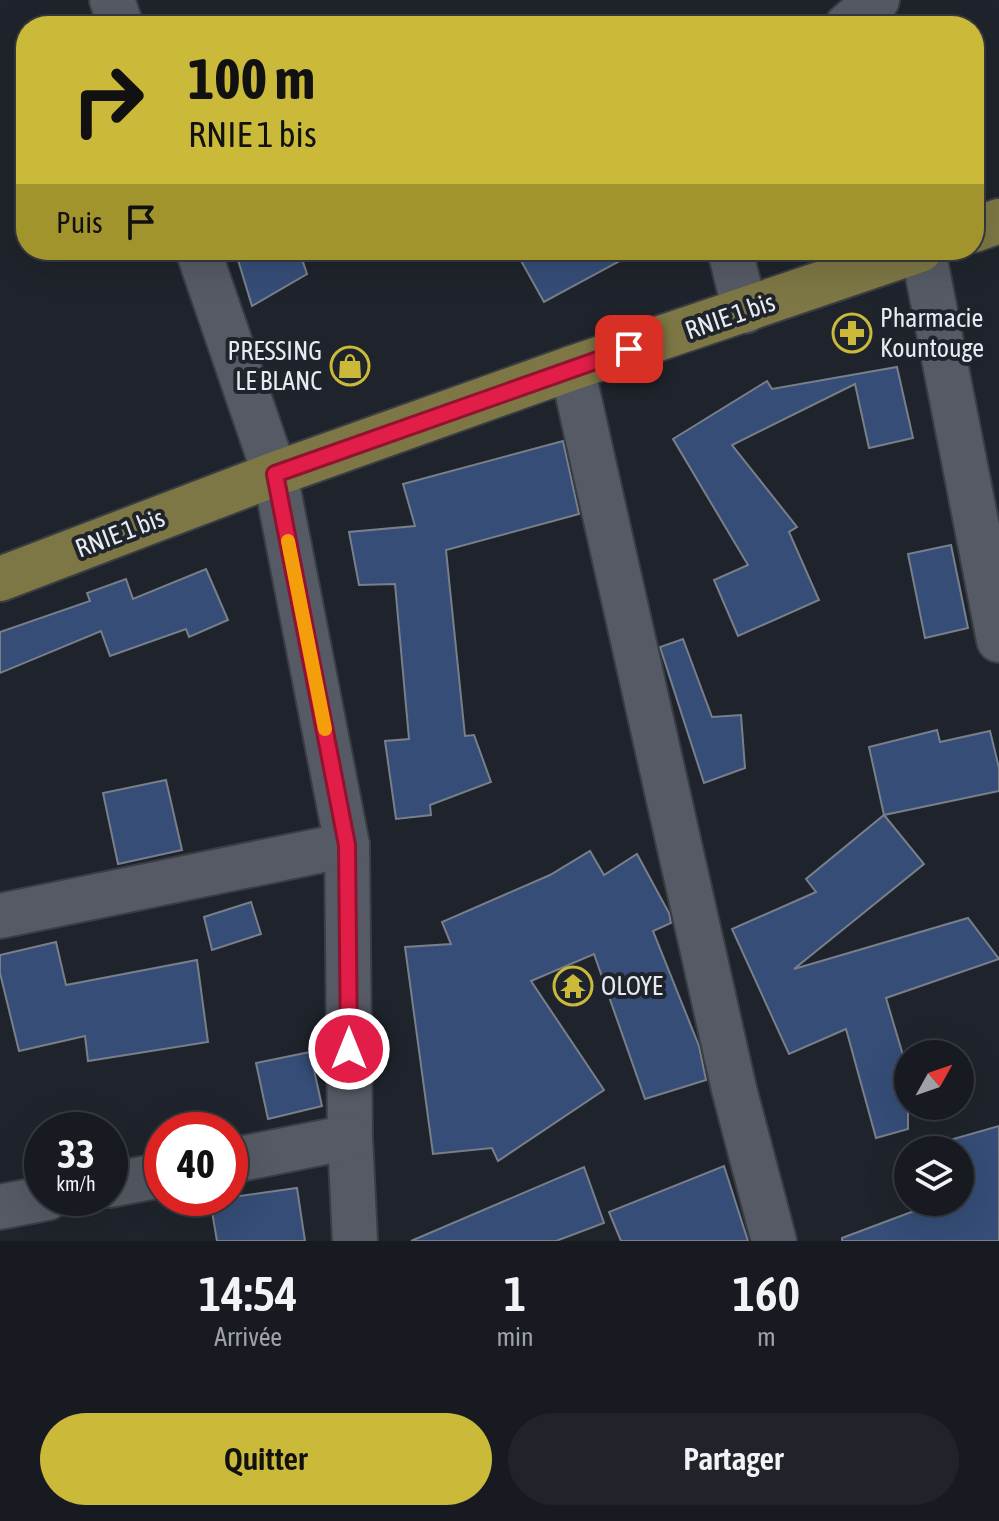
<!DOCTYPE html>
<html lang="fr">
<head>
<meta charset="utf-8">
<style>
  body { margin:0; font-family:"Asap Condensed",sans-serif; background:#20242a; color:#f1f3f6; height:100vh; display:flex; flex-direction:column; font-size:30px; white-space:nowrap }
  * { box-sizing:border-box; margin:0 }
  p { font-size:26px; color:#9ea1a5 }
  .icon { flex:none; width:44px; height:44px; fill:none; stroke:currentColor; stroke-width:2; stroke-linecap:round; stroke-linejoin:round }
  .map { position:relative; height:1241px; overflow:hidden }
  .details { display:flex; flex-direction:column; background:#171b21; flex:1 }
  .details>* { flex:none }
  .banner { position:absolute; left:16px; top:16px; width:968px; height:244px; border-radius:32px; box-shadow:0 8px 32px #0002,0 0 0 2px #36393f; background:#cbb939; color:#111; overflow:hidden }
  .needle { width:52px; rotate:50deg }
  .tools { position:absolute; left:894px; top:1040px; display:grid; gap:16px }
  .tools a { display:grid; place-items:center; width:80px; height:80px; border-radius:50%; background:#171b21; box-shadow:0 8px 32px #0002,0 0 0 2px #36393f; font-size:40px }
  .speed { position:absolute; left:24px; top:1112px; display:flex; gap:16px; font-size:40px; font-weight:700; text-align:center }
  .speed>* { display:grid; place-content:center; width:104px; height:104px; border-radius:50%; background:#171b21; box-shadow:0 8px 32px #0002,0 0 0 2px #36393f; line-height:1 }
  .speed small { font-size:20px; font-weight:400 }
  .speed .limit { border:12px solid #d22; background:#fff; color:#111 }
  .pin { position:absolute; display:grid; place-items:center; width:68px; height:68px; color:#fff; margin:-34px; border-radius:16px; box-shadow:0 4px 12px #0006 }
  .me { position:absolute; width:88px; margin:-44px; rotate:0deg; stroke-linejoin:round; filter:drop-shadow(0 0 6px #0008) }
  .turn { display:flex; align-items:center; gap:28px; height:168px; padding:0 40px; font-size:36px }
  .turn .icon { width:104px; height:104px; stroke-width:2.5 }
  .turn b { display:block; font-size:56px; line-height:68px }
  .then { display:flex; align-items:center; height:76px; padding:0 40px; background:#0003; gap:16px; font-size:30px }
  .eta { display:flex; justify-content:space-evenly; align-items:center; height:136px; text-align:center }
  .eta b { font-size:48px; font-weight:600; line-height:56px }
  .cta { display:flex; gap:16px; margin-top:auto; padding:16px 40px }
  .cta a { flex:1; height:92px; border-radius:48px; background:#cbb939; color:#111; font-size:32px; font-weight:600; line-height:92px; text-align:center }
  .cta a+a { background:#20242a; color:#f1f3f6 }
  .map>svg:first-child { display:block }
  .building { fill:#354d77; stroke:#797f89; stroke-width:2 }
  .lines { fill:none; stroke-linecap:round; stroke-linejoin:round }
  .minor-casing { stroke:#3a3e44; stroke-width:48 }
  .major-casing { stroke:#3a3e44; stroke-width:48 }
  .minor { stroke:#555a64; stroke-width:44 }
  .major { stroke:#7d7745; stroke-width:44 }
  .route-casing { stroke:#92132f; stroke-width:20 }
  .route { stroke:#e11d48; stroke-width:14 }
  .slow { stroke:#f59e0b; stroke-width:14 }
  .labels { text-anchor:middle; stroke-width:8; stroke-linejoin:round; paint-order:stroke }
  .street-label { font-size:26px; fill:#e7eaf0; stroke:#1f242c }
  .poi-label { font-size:26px; fill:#e7eaf0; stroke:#1f242c; text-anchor:start }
</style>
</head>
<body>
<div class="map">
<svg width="999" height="1241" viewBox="0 0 999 1241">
  <rect width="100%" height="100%" fill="#1f242c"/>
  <g class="building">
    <polygon points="235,250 299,250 307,274 252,306"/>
    <polygon points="515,250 640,250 544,302"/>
    <polygon points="897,367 913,438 869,448 855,384 732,445 797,527 789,532 819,600 738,636 714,580 748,565 673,439 767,381 772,389"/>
    <polygon points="563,441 579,514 446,550 465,736 474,735 491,782 430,805 431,815 396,819 385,741 409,739 395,584 359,585 349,532 415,526 403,484"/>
    <polygon points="951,545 968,628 925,638 908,554"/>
    <polygon points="206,569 228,620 189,637 186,629 110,656 101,631 0,673 0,632 90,601 87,593 126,579 133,599"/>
    <polygon points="683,639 712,717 741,715 745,768 704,783 660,647"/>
    <polygon points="937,730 940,742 990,731 999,768 999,791 884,815 869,747"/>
    <polygon points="166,780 182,850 118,864 103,793"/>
    <polygon points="884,815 924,864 794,969 968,918 999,959 886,998 908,1072 908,1129 876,1138 846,1029 789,1054 732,929 816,892 806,879"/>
    <polygon points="590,851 604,875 637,854 669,913 671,923 653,931 699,1046 706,1080 645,1099 594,954 531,981 604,1090 498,1161 492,1148 433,1154 405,947 451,944 442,922 550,875"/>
    <polygon points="251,902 261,934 212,950 204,917"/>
    <polygon points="56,942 66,985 197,960 208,1042 88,1061 85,1036 19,1051 0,973 0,955"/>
    <polygon points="310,1052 322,1106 268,1119 256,1063"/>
    <polygon points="999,1126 999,1241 842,1241 842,1238 938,1202 960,1202 960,1150 945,1150 943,1142"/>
    <polygon points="724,1166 748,1241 621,1241 609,1212"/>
    <polygon points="584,1167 604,1223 556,1241 411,1241"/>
    <polygon points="297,1188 305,1241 217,1241 210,1200"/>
  </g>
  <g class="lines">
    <g class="minor-casing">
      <g id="minor">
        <polyline points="112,0 121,26"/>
        <polyline points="847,26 877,0"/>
        <polyline points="198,250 275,474 347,845 350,1137 355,1241"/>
        <polyline points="730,250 745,311"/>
        <polyline points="923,250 999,640"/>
        <polyline points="572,368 734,1089 774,1241"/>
        <polyline points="0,916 347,845"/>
        <polyline points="230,1161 350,1137"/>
        <polyline points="110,1185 162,1175"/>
        <polyline points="0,1207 47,1198"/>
      </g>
    </g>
    <g class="major-casing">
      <g id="major">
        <polyline points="974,230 999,221"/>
        <polyline points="0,579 275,474 572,368 920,250"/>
      </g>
    </g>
    <use href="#minor" class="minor"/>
    <use href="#major" class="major"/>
  </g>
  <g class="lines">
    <g class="route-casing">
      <polyline id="route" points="349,1049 347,845 275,474 629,349"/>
    </g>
    <use href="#route" class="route"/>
    <polyline class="slow" points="288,541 325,729"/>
  </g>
  <defs>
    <g id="pharmacy-ring" transform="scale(2)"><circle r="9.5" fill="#1f242c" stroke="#cbb939" stroke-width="1.5"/><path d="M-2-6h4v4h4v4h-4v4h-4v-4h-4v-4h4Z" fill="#cbb939"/></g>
    <g id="shop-ring" transform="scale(2)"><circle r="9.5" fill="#1f242c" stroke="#cbb939" stroke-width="1.5"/><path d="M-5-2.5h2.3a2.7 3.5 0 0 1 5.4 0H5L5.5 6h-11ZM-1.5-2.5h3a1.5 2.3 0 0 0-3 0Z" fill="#cbb939"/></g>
    <g id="temple-ring" transform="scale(2)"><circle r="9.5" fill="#1f242c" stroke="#cbb939" stroke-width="1.5"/><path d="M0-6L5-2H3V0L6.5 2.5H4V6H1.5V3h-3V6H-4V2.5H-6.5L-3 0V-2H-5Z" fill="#cbb939"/></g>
  </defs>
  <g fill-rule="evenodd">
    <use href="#pharmacy-ring" x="852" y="333"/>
    <use href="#shop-ring" x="350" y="366"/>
    <use href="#temple-ring" x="573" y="986"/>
  </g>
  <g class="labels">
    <g class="street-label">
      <text transform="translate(730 316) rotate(-19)" y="9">RNIE 1 bis</text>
      <text transform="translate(120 533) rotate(-21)" y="9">RNIE 1 bis</text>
    </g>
    <g class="poi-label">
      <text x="880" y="327">Pharmacie<tspan x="880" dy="30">Kountouge</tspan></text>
      <text x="322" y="360" text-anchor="end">PRESSING<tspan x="322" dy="30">LE BLANC</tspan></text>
      <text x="601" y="995">OLOYE</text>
    </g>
  </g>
</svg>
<div class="tools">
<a><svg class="needle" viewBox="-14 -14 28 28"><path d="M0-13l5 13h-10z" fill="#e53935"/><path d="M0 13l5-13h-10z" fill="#9ea1a5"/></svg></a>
<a><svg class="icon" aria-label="layers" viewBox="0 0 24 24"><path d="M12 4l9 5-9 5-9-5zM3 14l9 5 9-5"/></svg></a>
</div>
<div class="speed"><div>33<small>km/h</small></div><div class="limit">40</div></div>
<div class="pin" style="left:629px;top:349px;background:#d93025"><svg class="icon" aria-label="arrive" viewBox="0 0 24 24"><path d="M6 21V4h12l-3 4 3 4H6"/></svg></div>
<svg class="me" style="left:349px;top:1049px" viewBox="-20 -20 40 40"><circle r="17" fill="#e11d48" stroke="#fff" stroke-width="3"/><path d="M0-11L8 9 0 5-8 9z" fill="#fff"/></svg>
<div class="banner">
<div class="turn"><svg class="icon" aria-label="right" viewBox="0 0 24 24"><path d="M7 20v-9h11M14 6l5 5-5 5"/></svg><div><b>100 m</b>RNIE 1 bis</div></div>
<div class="then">Puis<svg class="icon" aria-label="arrive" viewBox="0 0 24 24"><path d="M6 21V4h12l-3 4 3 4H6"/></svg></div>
</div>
</div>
<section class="details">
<div class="eta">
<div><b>14:54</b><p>Arrivée</p></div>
<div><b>1</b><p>min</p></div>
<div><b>160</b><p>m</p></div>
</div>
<div class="cta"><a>Quitter</a><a>Partager</a></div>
</section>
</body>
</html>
